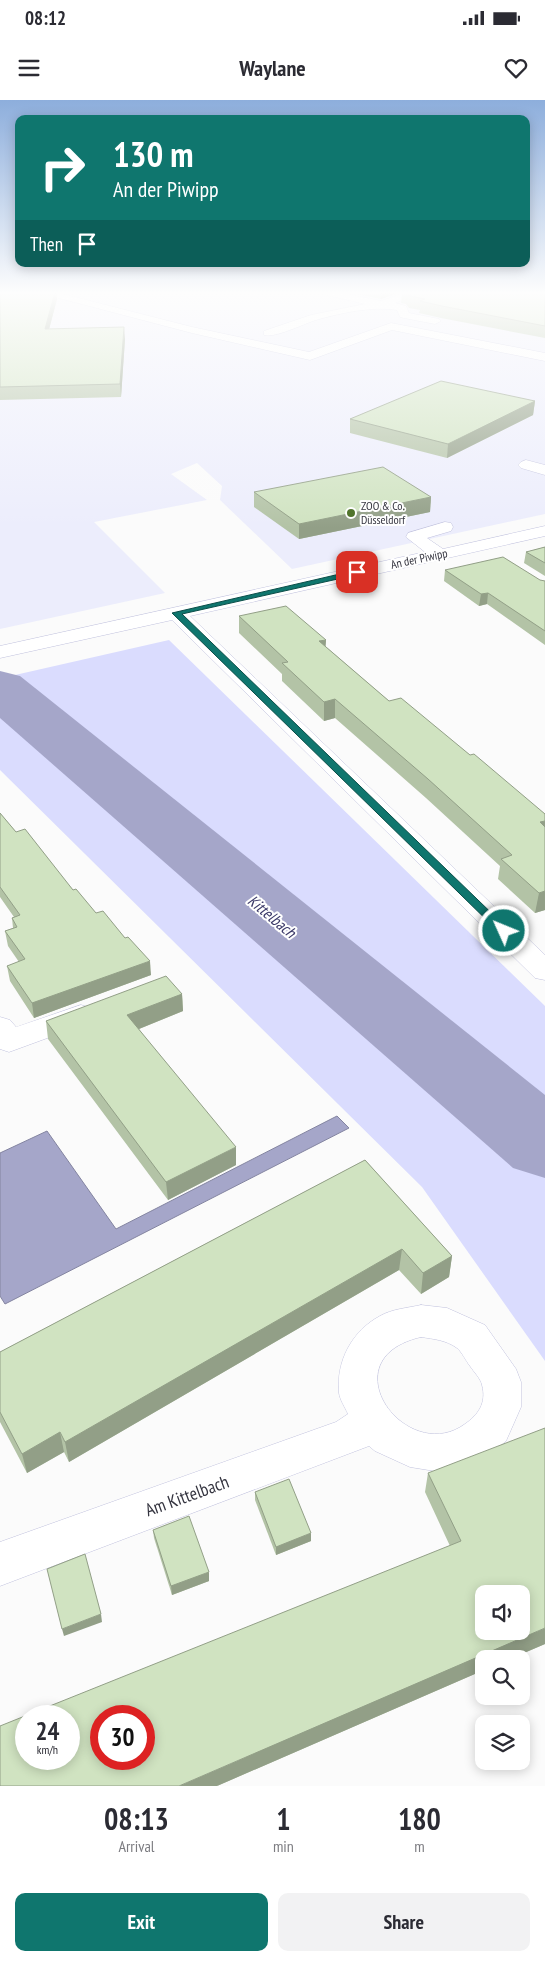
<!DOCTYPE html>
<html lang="en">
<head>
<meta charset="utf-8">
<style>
  body { margin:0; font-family:"PT Sans Narrow",sans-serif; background:#f2f2f3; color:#2b2b33; height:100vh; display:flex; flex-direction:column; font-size:19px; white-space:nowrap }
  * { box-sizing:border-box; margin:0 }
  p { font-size:16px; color:#7c7c81 }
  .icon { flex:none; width:28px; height:28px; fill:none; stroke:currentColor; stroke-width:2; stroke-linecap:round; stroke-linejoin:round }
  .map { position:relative; height:1686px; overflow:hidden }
  .details { display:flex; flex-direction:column; background:#fff; flex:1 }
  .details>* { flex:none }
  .banner { position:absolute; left:15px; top:15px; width:515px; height:152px; border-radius:10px; box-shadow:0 2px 12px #0003; background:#0f766e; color:#fff; overflow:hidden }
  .tools { position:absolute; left:475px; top:1485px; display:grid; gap:10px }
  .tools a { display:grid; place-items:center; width:55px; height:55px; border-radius:10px; background:#fff; box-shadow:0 2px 12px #0003; font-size:25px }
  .speed { position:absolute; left:15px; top:1605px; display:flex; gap:10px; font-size:25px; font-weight:700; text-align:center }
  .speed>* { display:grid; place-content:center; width:65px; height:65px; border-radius:50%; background:#fff; box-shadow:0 2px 12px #0003; line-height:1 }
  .speed small { font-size:12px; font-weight:400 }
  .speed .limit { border:8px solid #d22; background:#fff; color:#111 }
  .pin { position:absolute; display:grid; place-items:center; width:42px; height:42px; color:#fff; margin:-21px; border-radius:10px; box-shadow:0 2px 8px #0006 }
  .me { position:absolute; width:55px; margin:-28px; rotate:314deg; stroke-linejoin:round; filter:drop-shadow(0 0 4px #0008) }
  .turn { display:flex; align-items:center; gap:18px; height:105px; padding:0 15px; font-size:22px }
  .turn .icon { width:65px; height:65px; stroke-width:2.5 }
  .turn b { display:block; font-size:35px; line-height:42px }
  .then { display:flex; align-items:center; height:48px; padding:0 15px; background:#0003; gap:10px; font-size:19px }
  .eta { display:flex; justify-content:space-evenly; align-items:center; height:85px; text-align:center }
  .eta b { font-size:30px; font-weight:600; line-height:35px }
  .primary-button { display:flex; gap:10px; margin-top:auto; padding:10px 15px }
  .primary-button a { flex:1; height:58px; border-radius:10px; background:#0f766e; color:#fff; font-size:20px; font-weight:600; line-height:58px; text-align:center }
  .primary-button a+a { background:#f2f2f3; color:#2b2b33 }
  .status { display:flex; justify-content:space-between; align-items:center; height:35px; padding:0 25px; background:#fff; direction:ltr }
  .status svg { height:14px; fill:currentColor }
  header { display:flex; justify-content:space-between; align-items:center; height:65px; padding:0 15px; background:#fff; font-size:22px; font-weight:600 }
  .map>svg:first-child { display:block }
  .built { fill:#ecedfc }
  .green { fill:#dadcfe }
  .water { fill:#a5a6c9; stroke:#8384a0 }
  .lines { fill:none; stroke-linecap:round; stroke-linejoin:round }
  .river { fill:#a5a6c9; fill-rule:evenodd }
  .minor-casing { stroke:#c1c2de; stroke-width:1 }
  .minor { fill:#fff; fill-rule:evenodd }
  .wall { fill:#b3c3a6 }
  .shaded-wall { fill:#929f87 }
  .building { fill:#d0e3c1; stroke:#929f87; fill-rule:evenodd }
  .route { fill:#0f766e; stroke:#0a4d48 }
  .poi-dot { fill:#51742c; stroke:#fff; stroke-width:2 }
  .labels { text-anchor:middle; stroke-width:4; stroke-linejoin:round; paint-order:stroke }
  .far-poi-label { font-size:12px; fill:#34343f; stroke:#fff; text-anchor:start }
  .far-street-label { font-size:12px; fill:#34343f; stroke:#fff }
  .water-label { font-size:16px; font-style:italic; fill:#3c3a69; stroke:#fff }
  .near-street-label { font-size:18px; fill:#34343f; stroke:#fff }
</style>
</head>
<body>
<div class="status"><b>08:12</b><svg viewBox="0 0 49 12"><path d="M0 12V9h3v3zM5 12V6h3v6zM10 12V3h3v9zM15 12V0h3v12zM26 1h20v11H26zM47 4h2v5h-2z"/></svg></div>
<header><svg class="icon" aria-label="menu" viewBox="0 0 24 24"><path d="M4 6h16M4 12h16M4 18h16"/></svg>Waylane<svg class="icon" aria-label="heart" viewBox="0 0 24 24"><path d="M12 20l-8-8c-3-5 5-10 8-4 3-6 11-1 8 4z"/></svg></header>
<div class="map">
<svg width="545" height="1686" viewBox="0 0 545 1686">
  <rect width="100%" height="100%" fill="#fbfbfb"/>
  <polygon class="built" points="0,192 545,192 545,414 292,469 220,400 222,386 197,363 171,374 207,400 94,422 165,493 0,529"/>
  <g class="green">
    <polygon points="169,540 545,906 545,1019 286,794 15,575"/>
    <polygon points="12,575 545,1023 545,1261 422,1087 0,670 0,578"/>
  </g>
  <polygon class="water" points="337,1016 349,1028 5,1204 0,1196 0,1053 47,1031 116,1129"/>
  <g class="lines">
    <polygon class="river" points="0,571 20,576 545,995 545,1078 513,1068 0,618"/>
    <g class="minor-casing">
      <g id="minor">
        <polygon points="36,192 55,192 192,227 309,252 391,223 545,253 545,261 392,230 310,260 192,233"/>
        <path d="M314 192H337L381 201 407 192H423L395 203 406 206 409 213 439 219 441 221 435 224 404 218 400 217 397 210C372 206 341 213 316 220 303 224 276 238 264 235V231L311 215 365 204Z"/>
        <polygon points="526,360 545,365 545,375 521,368 518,365 521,362"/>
        <polygon points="445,422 451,423 453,427 451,431 427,438 443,449 545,426 545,436 190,516 545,855 545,880 535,878 172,520 0,558 0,546 425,452 406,437 408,433"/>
        <polygon points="81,905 91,908 96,915 91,922 20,948 9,952 0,949 0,917 10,920 16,927"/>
        <path d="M421 1205 447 1208 485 1225 516 1269 521 1282V1307L506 1341 482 1360 441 1372 410 1367 375 1351 369 1346 0 1486V1442L336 1322 348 1314C345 1307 340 1300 339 1293 336 1261 352 1231 380 1216 392 1209 408 1208 421 1205ZM421 1237C434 1239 446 1240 457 1248 462 1252 466 1261 470 1266 474 1272 481 1279 482 1285 487 1303 478 1315 465 1324 407 1367 326 1259 421 1237Z"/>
      </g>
    </g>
    <use href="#minor" class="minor"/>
  </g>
  <g class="wall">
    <polygon points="0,192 57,199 49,229 125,239 121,297 0,300"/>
    <polygon points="347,192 401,192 381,199"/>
    <polygon points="402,192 545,192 545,238 441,218 419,213 420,210 409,208 406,204 401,203"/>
    <polygon points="535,301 533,315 447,358 350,333 350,319"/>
    <polygon points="254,392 431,397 430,412 299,439 254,407"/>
    <polygon points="545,447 545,476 524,463 526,452"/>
    <polygon points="445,470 545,481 545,545 487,504 479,506 444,481"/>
    <polygon points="239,516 326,540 325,546 389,601 470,655 545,714 545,810 535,813 498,779 500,766 426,698 335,618 324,621 282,581 282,574 239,533"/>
    <polygon points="0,713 16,732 96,813 151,875 34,918 10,881 7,866 19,862 8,846 5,831 13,828 12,818 14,817 0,797"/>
    <polygon points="182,894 183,911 139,929 236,1065 168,1100 48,939 46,921"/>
    <polygon points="365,1060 452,1156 449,1177 421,1194 399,1170 69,1362 64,1352 27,1373 0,1322 0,1252"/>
    <polygon points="428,1373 545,1544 510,1559 484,1559 484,1570 217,1686 450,1446 425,1392"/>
    <polygon points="255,1392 311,1441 276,1455 255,1400"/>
    <polygon points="153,1430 209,1481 172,1495 154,1438"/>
  </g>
  <g class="shaded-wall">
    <polygon points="55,192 56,192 57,199 46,241 45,229"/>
    <polygon points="381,192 401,192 381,199"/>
    <polygon points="124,227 125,239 121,297 120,284"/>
    <polygon points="535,301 533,315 447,358 448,344"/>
    <polygon points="431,397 430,412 299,439 299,424"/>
    <polygon points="488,493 487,504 479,506 481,494"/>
    <polygon points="326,540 325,557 319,541"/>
    <polygon points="335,599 335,618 324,621 324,602"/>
    <polygon points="545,721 545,739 540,722"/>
    <polygon points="545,791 545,810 535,813 539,793"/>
    <polygon points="150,861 151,875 34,918 32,903"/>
    <polygon points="182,894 183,911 129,933 127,915"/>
    <polygon points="236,1047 236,1065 168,1100 166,1082"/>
    <polygon points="402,1149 399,1170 69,1362 65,1342"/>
    <polygon points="452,1156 449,1177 421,1194 423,1173"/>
    <polygon points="60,1332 64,1352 27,1373 22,1354"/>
    <polygon points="311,1433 311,1441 276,1455 276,1447"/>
    <polygon points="209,1472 209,1481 172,1495 171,1486"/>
    <polygon points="101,1514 102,1522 64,1536 62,1529"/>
    <polygon points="545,1528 545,1544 510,1559 484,1559 484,1570 217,1686 179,1686"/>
  </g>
  <g class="building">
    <polygon points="0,192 55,192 45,229 124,227 120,284 0,287"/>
    <polygon points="406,192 545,192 545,226 442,206 420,201 425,199 410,196"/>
    <polygon points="441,281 535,301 448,344 350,319"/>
    <polygon points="383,367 431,397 299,424 254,392"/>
    <polygon points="545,447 545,463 526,452"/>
    <polygon points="503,457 540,480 545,481 545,531 488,493 481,494 445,470"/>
    <polygon points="286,506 326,540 319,541 389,601 401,598 470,655 474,654 545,714 545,721 540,722 545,727 545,791 539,793 501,759 512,755 428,679 335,599 324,602 282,563 288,562 239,516"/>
    <polygon points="0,713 16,732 25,729 73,790 76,789 96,813 103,811 125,838 128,837 150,861 32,903 7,866 25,859 5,831 17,827 12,818 20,815 0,787"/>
    <polygon points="166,876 182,894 127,915 236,1047 166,1082 46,921"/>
    <polygon points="365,1060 452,1156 423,1173 402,1149 65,1342 60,1332 22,1354 0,1312 0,1252"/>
    <path d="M545 1328V1528L179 1686H0V1626L461 1441 428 1373ZM484 1494H521V1531H484ZM26 1616H69V1659H26ZM101 1616H144V1659H101Z"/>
    <polygon points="289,1379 311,1433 276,1447 255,1392"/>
    <polygon points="189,1416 209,1472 171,1486 153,1430"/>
    <polygon points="85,1454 101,1514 62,1529 47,1469"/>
  </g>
  <linearGradient id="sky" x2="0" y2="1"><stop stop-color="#8daedc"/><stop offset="0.45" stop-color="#fdfdfd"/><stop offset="1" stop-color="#fdfdfd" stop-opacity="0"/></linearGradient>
  <rect width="545" height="428" fill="url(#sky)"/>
  <polygon class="route" points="357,470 360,471 360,474 182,514 507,828 507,833 500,833 172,513"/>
  <circle class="poi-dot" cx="351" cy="413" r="5"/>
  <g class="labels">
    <g class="far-poi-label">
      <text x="361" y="410">ZOO &amp; Co.<tspan x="361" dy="14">Düsseldorf</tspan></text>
    </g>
    <g class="far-street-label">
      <text transform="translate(419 459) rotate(-12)" y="4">An der Piwipp</text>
    </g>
    <g class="water-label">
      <text transform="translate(272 816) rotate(40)" y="6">Kittelbach</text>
    </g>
    <g class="near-street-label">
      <text transform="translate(187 1396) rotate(-20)" y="6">Am Kittelbach</text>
    </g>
  </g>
</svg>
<div class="tools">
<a><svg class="icon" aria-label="sound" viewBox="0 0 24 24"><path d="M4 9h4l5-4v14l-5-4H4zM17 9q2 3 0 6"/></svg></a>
<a><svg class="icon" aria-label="search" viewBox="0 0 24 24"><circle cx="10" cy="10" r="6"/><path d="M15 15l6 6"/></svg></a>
<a><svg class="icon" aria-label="layers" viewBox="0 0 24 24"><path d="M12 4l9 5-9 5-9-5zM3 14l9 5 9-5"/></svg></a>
</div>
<div class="speed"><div>24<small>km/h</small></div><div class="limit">30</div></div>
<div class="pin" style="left:357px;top:472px;background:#d93025"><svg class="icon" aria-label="arrive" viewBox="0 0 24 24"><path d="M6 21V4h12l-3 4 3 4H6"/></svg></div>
<svg class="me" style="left:504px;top:831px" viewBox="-20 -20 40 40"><circle r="17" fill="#0f766e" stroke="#fff" stroke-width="3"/><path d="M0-11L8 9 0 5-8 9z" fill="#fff"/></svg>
<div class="banner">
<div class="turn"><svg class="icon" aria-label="right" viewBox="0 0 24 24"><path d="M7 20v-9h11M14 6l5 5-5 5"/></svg><div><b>130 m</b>An der Piwipp</div></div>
<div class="then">Then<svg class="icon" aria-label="arrive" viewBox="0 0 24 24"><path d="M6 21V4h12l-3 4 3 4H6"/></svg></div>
</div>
</div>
<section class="details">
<div class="eta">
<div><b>08:13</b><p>Arrival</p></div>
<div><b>1</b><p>min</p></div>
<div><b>180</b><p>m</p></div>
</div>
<div class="primary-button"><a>Exit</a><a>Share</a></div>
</section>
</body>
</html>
